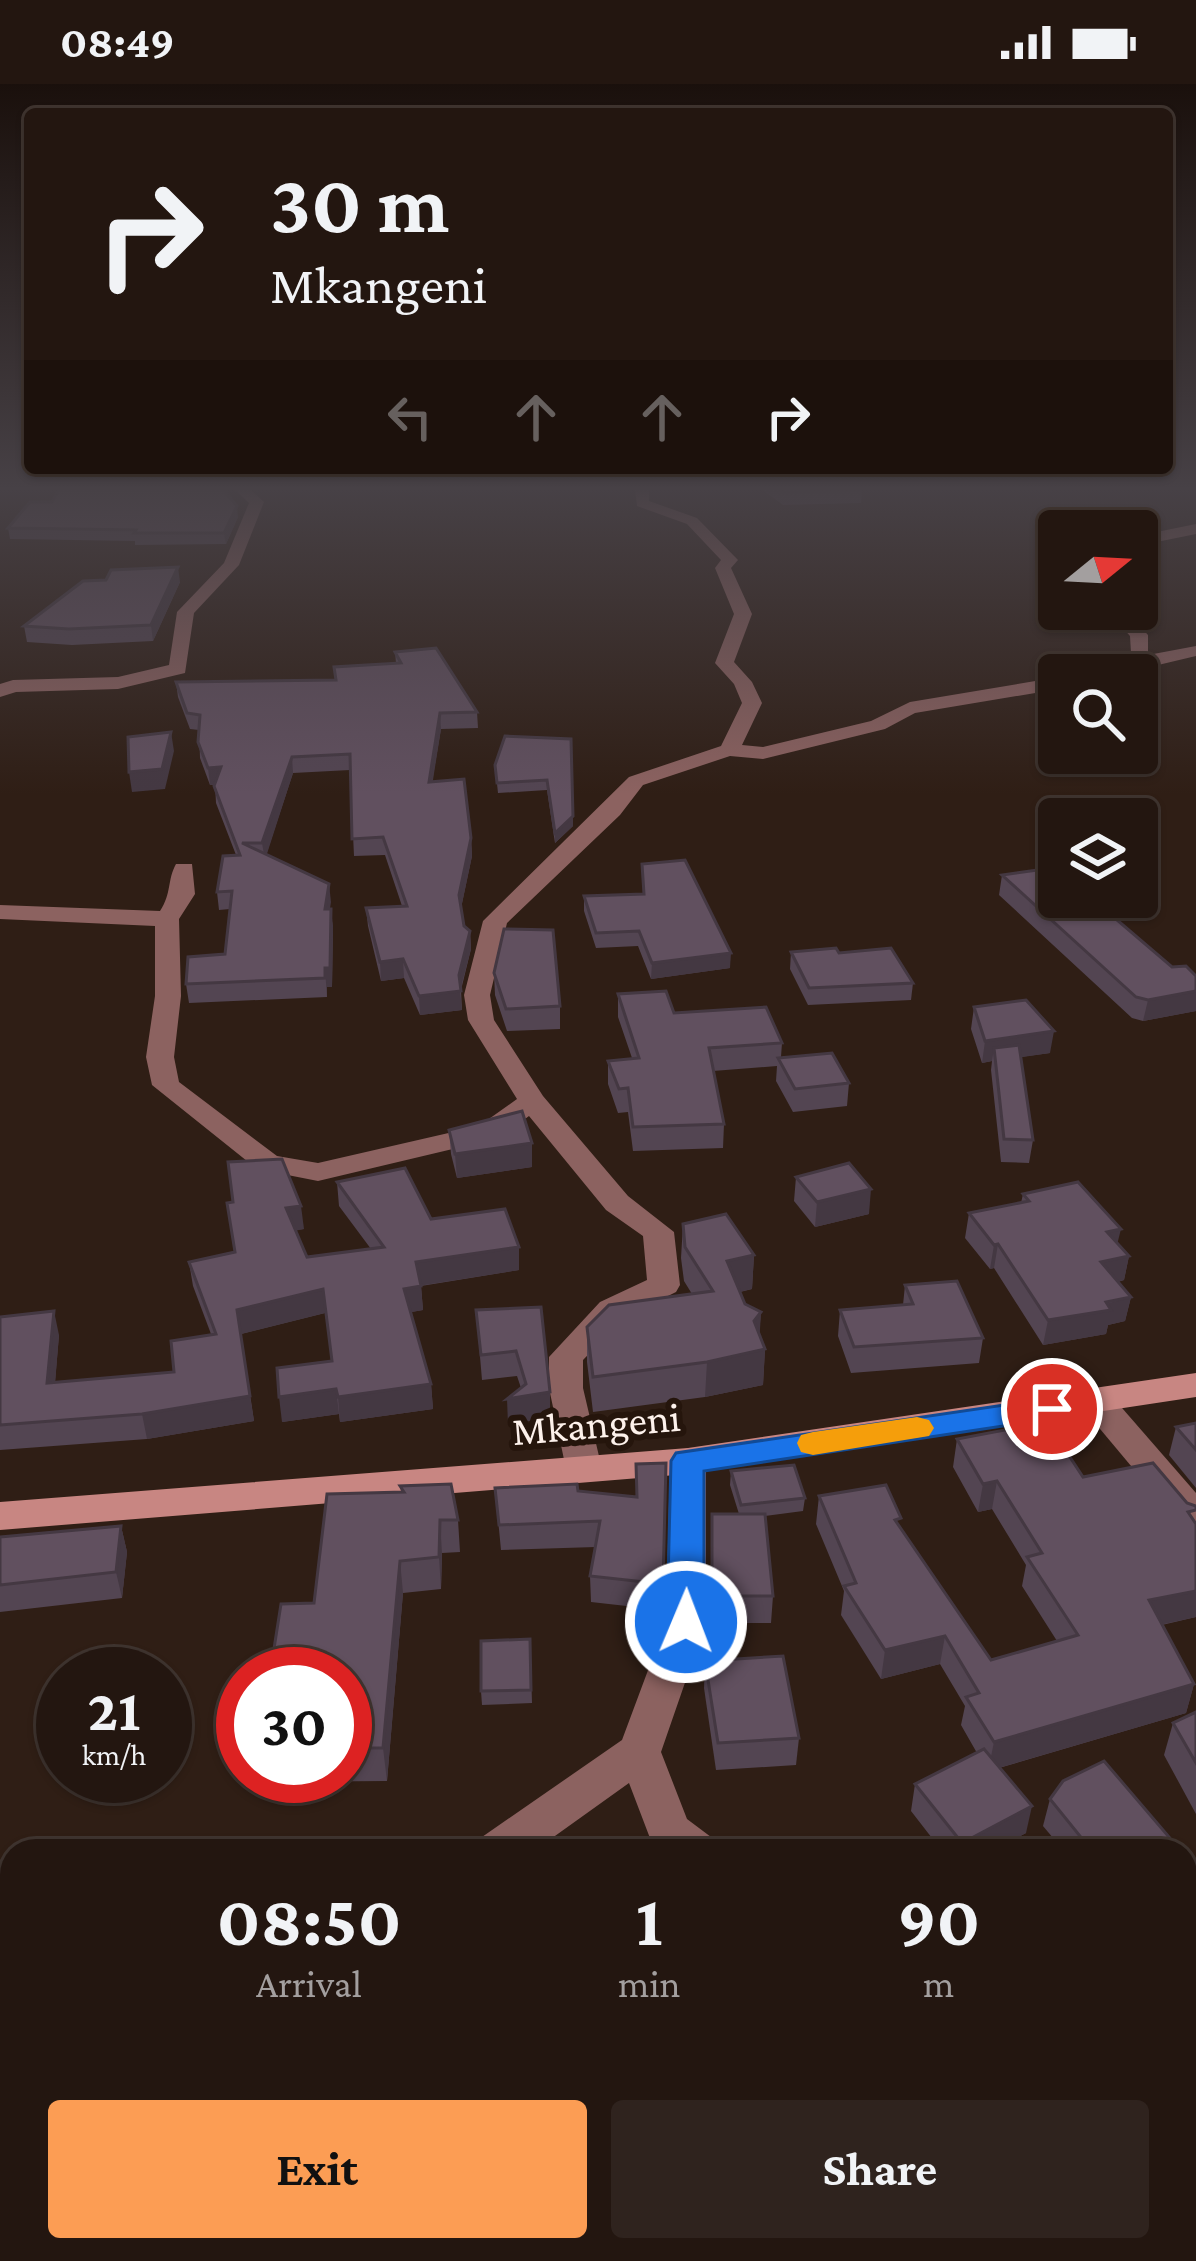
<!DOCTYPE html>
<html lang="en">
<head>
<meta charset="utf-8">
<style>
  body { margin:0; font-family:"Crimson Pro",serif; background:#2f231e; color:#f1f3f6; height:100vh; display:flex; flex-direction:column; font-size:45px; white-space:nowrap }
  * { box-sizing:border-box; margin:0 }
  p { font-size:39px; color:#a39f9f }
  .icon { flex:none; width:66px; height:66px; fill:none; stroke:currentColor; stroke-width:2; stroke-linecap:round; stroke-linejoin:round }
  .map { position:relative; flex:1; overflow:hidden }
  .details { position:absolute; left:0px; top:1755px; width:1197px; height:423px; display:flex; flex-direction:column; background:#231610; border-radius:36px 36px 0 0; box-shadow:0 3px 9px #0004,0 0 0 3px #403530 }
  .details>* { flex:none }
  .hud { position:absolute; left:24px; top:24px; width:1149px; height:366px; border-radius:12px; box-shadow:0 3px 9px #0004,0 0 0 3px #403530; background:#231610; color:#f1f3f6; overflow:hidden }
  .needle { width:78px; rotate:72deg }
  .buttons { position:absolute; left:1038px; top:426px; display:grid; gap:24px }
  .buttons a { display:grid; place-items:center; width:120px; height:120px; border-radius:12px; background:#231610; box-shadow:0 3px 9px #0004,0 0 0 3px #403530; font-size:60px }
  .speed { position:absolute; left:36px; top:1563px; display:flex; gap:24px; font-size:60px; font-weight:700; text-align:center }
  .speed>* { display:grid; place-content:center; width:156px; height:156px; border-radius:50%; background:#231610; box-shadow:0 3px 9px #0004,0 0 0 3px #403530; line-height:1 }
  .speed small { font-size:30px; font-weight:400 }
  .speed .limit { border:18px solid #d22; background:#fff; color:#111 }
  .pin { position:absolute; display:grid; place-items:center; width:102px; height:102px; color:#fff; margin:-51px; border:6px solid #fff; border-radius:50%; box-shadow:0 3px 12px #0007 }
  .me { position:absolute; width:132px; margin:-66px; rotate:1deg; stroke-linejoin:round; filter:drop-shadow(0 0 9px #0008) }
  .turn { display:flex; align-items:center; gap:42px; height:252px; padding:0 48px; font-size:54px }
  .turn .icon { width:156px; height:156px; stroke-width:2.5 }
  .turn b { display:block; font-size:84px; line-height:102px }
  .lanes { display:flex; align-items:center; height:114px; padding:0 48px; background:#0003; justify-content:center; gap:60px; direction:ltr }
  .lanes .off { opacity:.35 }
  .eta { display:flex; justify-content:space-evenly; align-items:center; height:204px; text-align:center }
  .eta b { font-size:72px; font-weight:700; line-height:84px }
  .primary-button { display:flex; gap:24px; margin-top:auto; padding:24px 48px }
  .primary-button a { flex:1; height:138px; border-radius:12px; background:#fc9d54; color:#111; font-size:48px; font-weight:700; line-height:138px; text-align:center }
  .primary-button a+a { background:#2f231e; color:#f1f3f6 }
  .status { display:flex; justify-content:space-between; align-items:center; height:84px; padding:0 60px; background:#231610; direction:ltr }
  .status svg { height:33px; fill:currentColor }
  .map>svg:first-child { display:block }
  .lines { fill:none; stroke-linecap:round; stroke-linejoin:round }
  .street { fill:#8c6260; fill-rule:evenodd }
  .secondary { fill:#c88682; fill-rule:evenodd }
  .wall { fill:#534552 }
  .shaded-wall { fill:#443842 }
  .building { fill:#61505f; stroke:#443842; stroke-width:3 }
  .route { fill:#1a73e8; stroke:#114b97; stroke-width:3 }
  .slow { fill:#f59e0b }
  .labels { text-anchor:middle; stroke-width:12; stroke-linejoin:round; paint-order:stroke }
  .near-street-label { font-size:42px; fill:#fdf1eb; stroke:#25150c }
</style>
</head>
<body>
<div class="status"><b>08:49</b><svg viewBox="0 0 49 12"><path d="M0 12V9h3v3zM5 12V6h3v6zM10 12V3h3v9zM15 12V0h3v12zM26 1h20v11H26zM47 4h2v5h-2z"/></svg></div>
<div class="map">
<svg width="1196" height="2177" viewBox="0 0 1196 2177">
  <rect width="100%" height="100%" fill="#2f1e15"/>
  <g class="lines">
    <g class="street">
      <polygon points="234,405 250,405 264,418 239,481 194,529 185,589 118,605 16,608 0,613 0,600 13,596 118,593 169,581 177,528 224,479 249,419"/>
      <path d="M635 405H649V417L697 434 738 476 731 484 752 530 734 578 752 598 762 619 742 661 763 663 871 637 910 618 1059 593V605L915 629 885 645 763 675 730 672 643 701 620 731 507 839 490 911 494 936 543 1012 628 1112 674 1148 680 1201 676 1208 624 1234 583 1276V1304L602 1385 597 1394 584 1398 571 1394 566 1385 549 1304V1273L600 1218 647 1196 643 1152 606 1126 529 1032 499 1054 318 1097 257 1085 152 1001 146 973 155 912V842L0 835V821L160 827C172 809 167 796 176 780H192L195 810 179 835 181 912 174 973 179 998 277 1072 318 1079 479 1042 517 1015 468 936 464 911 483 837 629 693 721 662 742 619 734 600 715 579 734 530 715 484 721 476 687 440 637 422Z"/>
      <polygon points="1196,440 1196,450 1137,462 1137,452"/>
      <polygon points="1106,525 1124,525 1148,551 1148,571 1196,562 1196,572 1116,591 1088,591 1131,569 1130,552"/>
      <polygon points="1097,1306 1109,1309 1196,1409 1196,1448 1183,1444 1085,1327 1079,1318 1085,1309"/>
      <polygon points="688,1364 701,1368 706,1377 706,1538 661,1668 687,1735 711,1753 718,1767 660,1767 653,1762 629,1699 534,1767 475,1767 482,1753 622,1656 666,1538 670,1377 675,1368"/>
      <polygon points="317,2166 371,2166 370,2177 316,2177"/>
      <polygon points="1069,2166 1124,2166 1128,2177 1073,2177"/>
    </g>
    <polygon class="secondary" points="1196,1289 1196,1313 688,1390 0,1446 0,1418 688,1364"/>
  </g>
  <g class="wall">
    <polygon points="761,405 860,405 862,406 861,419 783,421"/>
    <polygon points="238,433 226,460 135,461 135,457 10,455 8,444"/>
    <polygon points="106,496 180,498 153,557 72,561 27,558 24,542"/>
    <polygon points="395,568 477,628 478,644 441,645 432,698 471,754 472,772 461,824 464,842 470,847 471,865 461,906 462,926 420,931 404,894 381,897 368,842 366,824 402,822 385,771 354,772 350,686 293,689 266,771 329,800 330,825 333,843 332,903 327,903 327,913 189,919 186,900 225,870 230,825 219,826 217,808 236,771 216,719 215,701 210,701 200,674 199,646 190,645 178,613 176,598 335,596 334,583 396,579"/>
    <polygon points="571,655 573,742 555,759 547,706 498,709 495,681"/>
    <polygon points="642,780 730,884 651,895 638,862 596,864 584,827 584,812 643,810"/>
    <polygon points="1002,791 1114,834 1172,883 1196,892 1196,927 1143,937 1132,934 999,811"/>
    <polygon points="791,868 839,869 913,899 911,916 808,921 790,885"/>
    <polygon points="494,889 560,922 560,945 507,947 495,911"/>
    <polygon points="618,910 674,929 782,959 781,973 849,999 847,1022 793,1028 776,997 777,982 713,987 724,1040 723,1064 633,1067 628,1028 618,1029 608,1000 608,977 632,974 618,933"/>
    <polygon points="974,923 1050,969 1020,973 1033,1056 1029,1079 1001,1078 991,986 992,977 982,979 971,945"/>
    <polygon points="449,1046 532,1059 532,1083 457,1094 451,1070"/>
    <polygon points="796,1093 869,1130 815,1143 794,1117"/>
    <polygon points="337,1098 431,1135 519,1163 519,1186 421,1202 423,1226 411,1228 431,1300 433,1325 340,1338 339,1330 282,1338 332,1277 325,1229 241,1250 254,1337 147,1355 0,1366 0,1233 59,1251 55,1298 174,1288 211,1250 193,1202 189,1178 235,1168 227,1119 304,1145 295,1146 307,1173 371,1165 339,1122"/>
    <polygon points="1023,1110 1118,1159 1129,1172 1124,1196 1118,1198 1131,1213 1125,1237 1108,1241 1106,1250 1043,1261 994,1184 990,1185 965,1154 969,1129 1021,1119"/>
    <polygon points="683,1140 754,1171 752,1205 740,1208 745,1220 761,1228 759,1251 765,1265 763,1301 705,1313 593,1328 587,1278 587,1243 692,1210 684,1197 681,1174"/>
    <polygon points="905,1201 983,1254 979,1279 851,1289 838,1252 840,1226 903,1221"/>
    <polygon points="541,1223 550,1308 550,1333 508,1341 521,1304 517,1292 482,1296 476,1226"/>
    <polygon points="1196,1339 1196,1404 1169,1371 1176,1343"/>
    <polygon points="957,1355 1083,1393 1196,1533 1162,1541 1194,1600 1186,1629 999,1684 1026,1749 992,1767 942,1767 911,1727 915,1700 977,1669 961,1641 965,1622 940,1580 881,1595 841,1531 844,1507 816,1440 819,1412 900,1443 991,1576 1057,1557 1022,1502 1026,1481 992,1425 978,1428 953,1383"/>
    <polygon points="666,1379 662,1526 591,1518 590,1492 596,1463 501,1466 495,1404 578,1407 636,1413 636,1380"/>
    <polygon points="731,1387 805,1414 803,1427 765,1432 773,1512 771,1539 710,1539 712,1430 739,1430 730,1401"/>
    <polygon points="400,1402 458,1436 460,1468 442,1469 441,1505 403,1509 387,1697 264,1698 263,1692 345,1692 345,1590 314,1519 401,1408"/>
    <polygon points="121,1442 127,1468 122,1514 0,1528 0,1453"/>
    <polygon points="530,1555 532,1619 482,1621 481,1607"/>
    <polygon points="705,1577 799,1654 796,1681 716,1686 704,1604"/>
    <polygon points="1196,1628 1196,1730 1164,1671 1173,1639"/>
    <polygon points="1050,1715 1164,1767 1064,1767 1043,1742"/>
    <polygon points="12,1911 12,2093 0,2095 0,1914"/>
    <polygon points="1196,1988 1196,2123 1185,2125 1185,1990"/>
  </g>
  <g class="shaded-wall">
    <polygon points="237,422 238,433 226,460 224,449"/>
    <polygon points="178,483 180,498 153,557 151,541"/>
    <polygon points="440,629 441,645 430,715 429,698"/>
    <polygon points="171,648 174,667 165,705 132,708 129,688"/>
    <polygon points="292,673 293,689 265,776 262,759"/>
    <polygon points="221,683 223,700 210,701 208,684"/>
    <polygon points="573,732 573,742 555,759 555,749"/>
    <polygon points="471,754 472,772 460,829 459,811"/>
    <polygon points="329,800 331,818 327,844 325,825"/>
    <polygon points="331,825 333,843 332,903 327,903 327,913 325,884"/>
    <polygon points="470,847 471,865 460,907 462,926 420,931 419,912 459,891"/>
    <polygon points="731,869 730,884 651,895 652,879"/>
    <polygon points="403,875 404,894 381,897 380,878"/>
    <polygon points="1196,907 1196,927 1143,937 1148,916"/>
    <polygon points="1054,947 1050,969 995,977 994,964 992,977 982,979 985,957"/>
    <polygon points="532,1059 532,1083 457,1094 455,1070"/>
    <polygon points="871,1105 869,1130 815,1143 817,1118"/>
    <polygon points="301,1122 304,1145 289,1148 286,1124"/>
    <polygon points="1121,1145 1115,1169 1107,1148"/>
    <polygon points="998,1160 994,1184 990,1185 994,1161"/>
    <polygon points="519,1163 519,1186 418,1202 416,1178"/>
    <polygon points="754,1171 752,1205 725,1211 727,1177"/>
    <polygon points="1129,1172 1124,1196 1096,1203 1101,1178"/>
    <polygon points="421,1202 423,1226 406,1229 404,1205"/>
    <polygon points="323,1205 325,1229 241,1250 237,1226"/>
    <polygon points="1131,1213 1125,1237 1108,1241 1106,1250 1043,1261 1048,1236"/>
    <polygon points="54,1227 59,1251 53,1324 47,1299"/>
    <polygon points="761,1228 759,1263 765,1265 763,1301 705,1313 707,1278 754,1237"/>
    <polygon points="431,1300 433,1325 340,1338 338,1313"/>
    <polygon points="336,1305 339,1330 282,1338 279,1313"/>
    <polygon points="550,1308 550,1333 508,1341 507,1315"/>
    <polygon points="250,1312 254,1337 147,1355 142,1330"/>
    <polygon points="997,1397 992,1425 978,1428 983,1400"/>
    <polygon points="440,1436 442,1469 441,1505 439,1473"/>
    <polygon points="121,1442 127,1468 122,1514 116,1488"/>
    <polygon points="400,1477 403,1509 387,1697 383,1664"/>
    <polygon points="1196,1507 1196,1533 1141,1545 1149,1516"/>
    <polygon points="945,1552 940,1580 881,1595 885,1566"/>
    <polygon points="1194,1600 1186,1629 988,1687 994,1658"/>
    <polygon points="1032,1722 1026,1749 992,1767 960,1767 962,1759"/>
    <polygon points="1169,1753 1164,1767 1142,1767"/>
    <polygon points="12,1925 12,2073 5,2054"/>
    <polygon points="40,2166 43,2166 48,2177 40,2177"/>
  </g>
  <g class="building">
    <polygon points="59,405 223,405 237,422 224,449 134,449 136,446 8,444 30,418 52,418"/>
    <polygon points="779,405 860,405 862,406 784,409"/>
    <polygon points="178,483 151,541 69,545 24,542 83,497 106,496 111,486"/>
    <polygon points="436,564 477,628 440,629 429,698 464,695 471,754 459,811 464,842 470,847 459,891 461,907 419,912 403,875 380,878 366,824 407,822 383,753 352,755 350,670 292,673 262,759 242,759 329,800 325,825 331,825 330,884 325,884 325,894 186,900 188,873 225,870 232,807 217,808 223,772 240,771 214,702 221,683 208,684 198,658 200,631 187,629 176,598 336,596 334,583 401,579 395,568"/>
    <polygon points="171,648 162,685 129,688 128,653"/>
    <polygon points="505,652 571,655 573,732 555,749 547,696 497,699 495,681"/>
    <polygon points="685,776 731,869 652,879 639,847 596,849 584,812 644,810 642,780"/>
    <polygon points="1059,783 1059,813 1096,813 1114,830 1110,830 1172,883 1186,882 1196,892 1196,907 1148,916 1136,913 1002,791"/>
    <polygon points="504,845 553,846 560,922 506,925 494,889"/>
    <polygon points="836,864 839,869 891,864 913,899 809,904 791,868"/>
    <polygon points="666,907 674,929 766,923 782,959 709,964 724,1040 633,1043 628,1004 619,1005 608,977 639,974 618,910"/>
    <polygon points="1026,916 1054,947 985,957 974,923"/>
    <polygon points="1019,961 1033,1056 1004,1055 994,964"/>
    <polygon points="832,969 849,999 795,1005 778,974"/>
    <polygon points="522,1027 532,1059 455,1070 449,1046"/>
    <polygon points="282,1075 301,1122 286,1124 307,1173 384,1163 337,1098 405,1084 431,1135 505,1125 519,1163 416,1178 421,1202 404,1205 431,1300 338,1313 336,1305 279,1313 277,1284 332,1277 323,1205 237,1226 250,1312 142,1330 0,1341 0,1233 54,1227 47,1299 174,1288 171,1257 216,1250 189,1178 235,1168 227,1119 233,1118 228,1078"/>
    <polygon points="849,1079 871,1105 817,1118 796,1093"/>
    <polygon points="1078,1098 1121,1145 1107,1148 1129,1172 1101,1178 1131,1213 1106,1218 1111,1226 1048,1236 998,1160 994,1161 969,1129 1029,1117 1023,1110"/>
    <polygon points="726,1130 754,1171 727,1177 745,1220 761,1228 754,1237 765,1265 707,1278 593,1293 587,1243 609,1221 713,1207 685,1163 683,1140"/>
    <polygon points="957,1197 983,1254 854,1263 840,1226 913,1220 905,1201"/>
    <polygon points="541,1223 550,1308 507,1315 526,1300 516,1267 481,1271 476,1226"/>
    <polygon points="1047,1338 1083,1393 1153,1379 1187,1419 1196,1422 1196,1426 1188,1428 1196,1440 1196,1507 1149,1516 1194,1600 994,1658 966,1613 979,1609 945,1552 885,1566 844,1502 856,1499 819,1412 886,1401 901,1434 895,1436 991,1576 1078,1551 1027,1473 1042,1469 997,1397 983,1400 957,1355"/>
    <polygon points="1196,1339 1196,1366 1176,1343"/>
    <polygon points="666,1379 663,1500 590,1492 600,1437 499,1441 495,1404 577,1400 578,1407 637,1413 636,1380"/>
    <polygon points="794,1381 805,1414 741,1421 731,1387"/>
    <polygon points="451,1400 458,1436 440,1436 439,1473 400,1477 383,1664 345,1664 345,1590 270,1590 281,1520 314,1519 327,1410 404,1408 400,1402"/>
    <polygon points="712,1430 765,1430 773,1512 712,1512"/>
    <polygon points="121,1442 116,1488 0,1501 0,1453"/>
    <polygon points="530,1555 531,1606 481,1607 481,1557"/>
    <polygon points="783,1572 799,1654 718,1659 705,1577"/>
    <polygon points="1196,1628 1196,1679 1173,1639"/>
    <polygon points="984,1665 1032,1722 962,1759 915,1700"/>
    <polygon points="1104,1677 1169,1753 1142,1767 1092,1767 1050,1715 1063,1697"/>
    <polygon points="12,1911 5,2054 0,2055 0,1914"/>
    <polygon points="1196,1988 1196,2099 1191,2101 1185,2088 1185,1990"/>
    <polygon points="12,2164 12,2166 40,2166 40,2177 0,2177 0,2167"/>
  </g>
  <linearGradient id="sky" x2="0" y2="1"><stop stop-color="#1a100c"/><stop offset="0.57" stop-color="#474146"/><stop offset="1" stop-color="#474146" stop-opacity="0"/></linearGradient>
  <rect width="1196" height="710" fill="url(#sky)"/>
  <polygon class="route" points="1052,1314 1063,1317 1068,1325 1063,1333 704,1387 704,1538 698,1548 686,1552 673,1548 667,1538 671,1377 676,1369"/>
  <polygon class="slow" points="917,1333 929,1336 934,1344 929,1352 813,1371 801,1368 797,1359 801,1351 813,1348"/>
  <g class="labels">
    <g class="near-street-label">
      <text transform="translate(596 1339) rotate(-5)" y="15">Mkangeni</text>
    </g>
  </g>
</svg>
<div class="buttons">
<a><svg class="needle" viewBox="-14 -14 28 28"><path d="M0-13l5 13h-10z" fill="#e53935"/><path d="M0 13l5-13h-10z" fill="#a39f9f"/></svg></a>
<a><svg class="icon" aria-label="search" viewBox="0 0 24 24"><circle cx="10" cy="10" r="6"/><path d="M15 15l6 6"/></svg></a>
<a><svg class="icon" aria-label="layers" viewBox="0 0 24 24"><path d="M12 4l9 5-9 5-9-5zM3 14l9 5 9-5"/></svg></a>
</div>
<div class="speed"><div>21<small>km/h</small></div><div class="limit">30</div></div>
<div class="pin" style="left:1052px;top:1325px;background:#d93025"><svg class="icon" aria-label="arrive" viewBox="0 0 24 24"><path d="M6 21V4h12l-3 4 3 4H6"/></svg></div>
<svg class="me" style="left:686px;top:1538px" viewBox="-20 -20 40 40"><circle r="17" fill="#1a73e8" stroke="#fff" stroke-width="3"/><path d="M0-11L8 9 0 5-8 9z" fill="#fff"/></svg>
<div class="hud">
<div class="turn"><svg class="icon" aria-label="right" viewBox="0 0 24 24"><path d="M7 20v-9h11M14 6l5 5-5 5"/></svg><div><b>30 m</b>Mkangeni</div></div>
<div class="lanes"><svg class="icon off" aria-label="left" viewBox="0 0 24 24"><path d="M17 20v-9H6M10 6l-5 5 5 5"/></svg><svg class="icon off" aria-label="ahead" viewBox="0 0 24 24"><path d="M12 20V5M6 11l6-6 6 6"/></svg><svg class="icon off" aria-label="ahead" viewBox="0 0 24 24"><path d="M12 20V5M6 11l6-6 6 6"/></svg><svg class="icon" aria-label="right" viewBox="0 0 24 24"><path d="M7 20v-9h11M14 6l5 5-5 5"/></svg></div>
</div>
<section class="details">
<div class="eta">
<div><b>08:50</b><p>Arrival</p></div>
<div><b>1</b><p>min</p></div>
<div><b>90</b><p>m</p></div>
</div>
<div class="primary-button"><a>Exit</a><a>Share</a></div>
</section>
</div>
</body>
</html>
